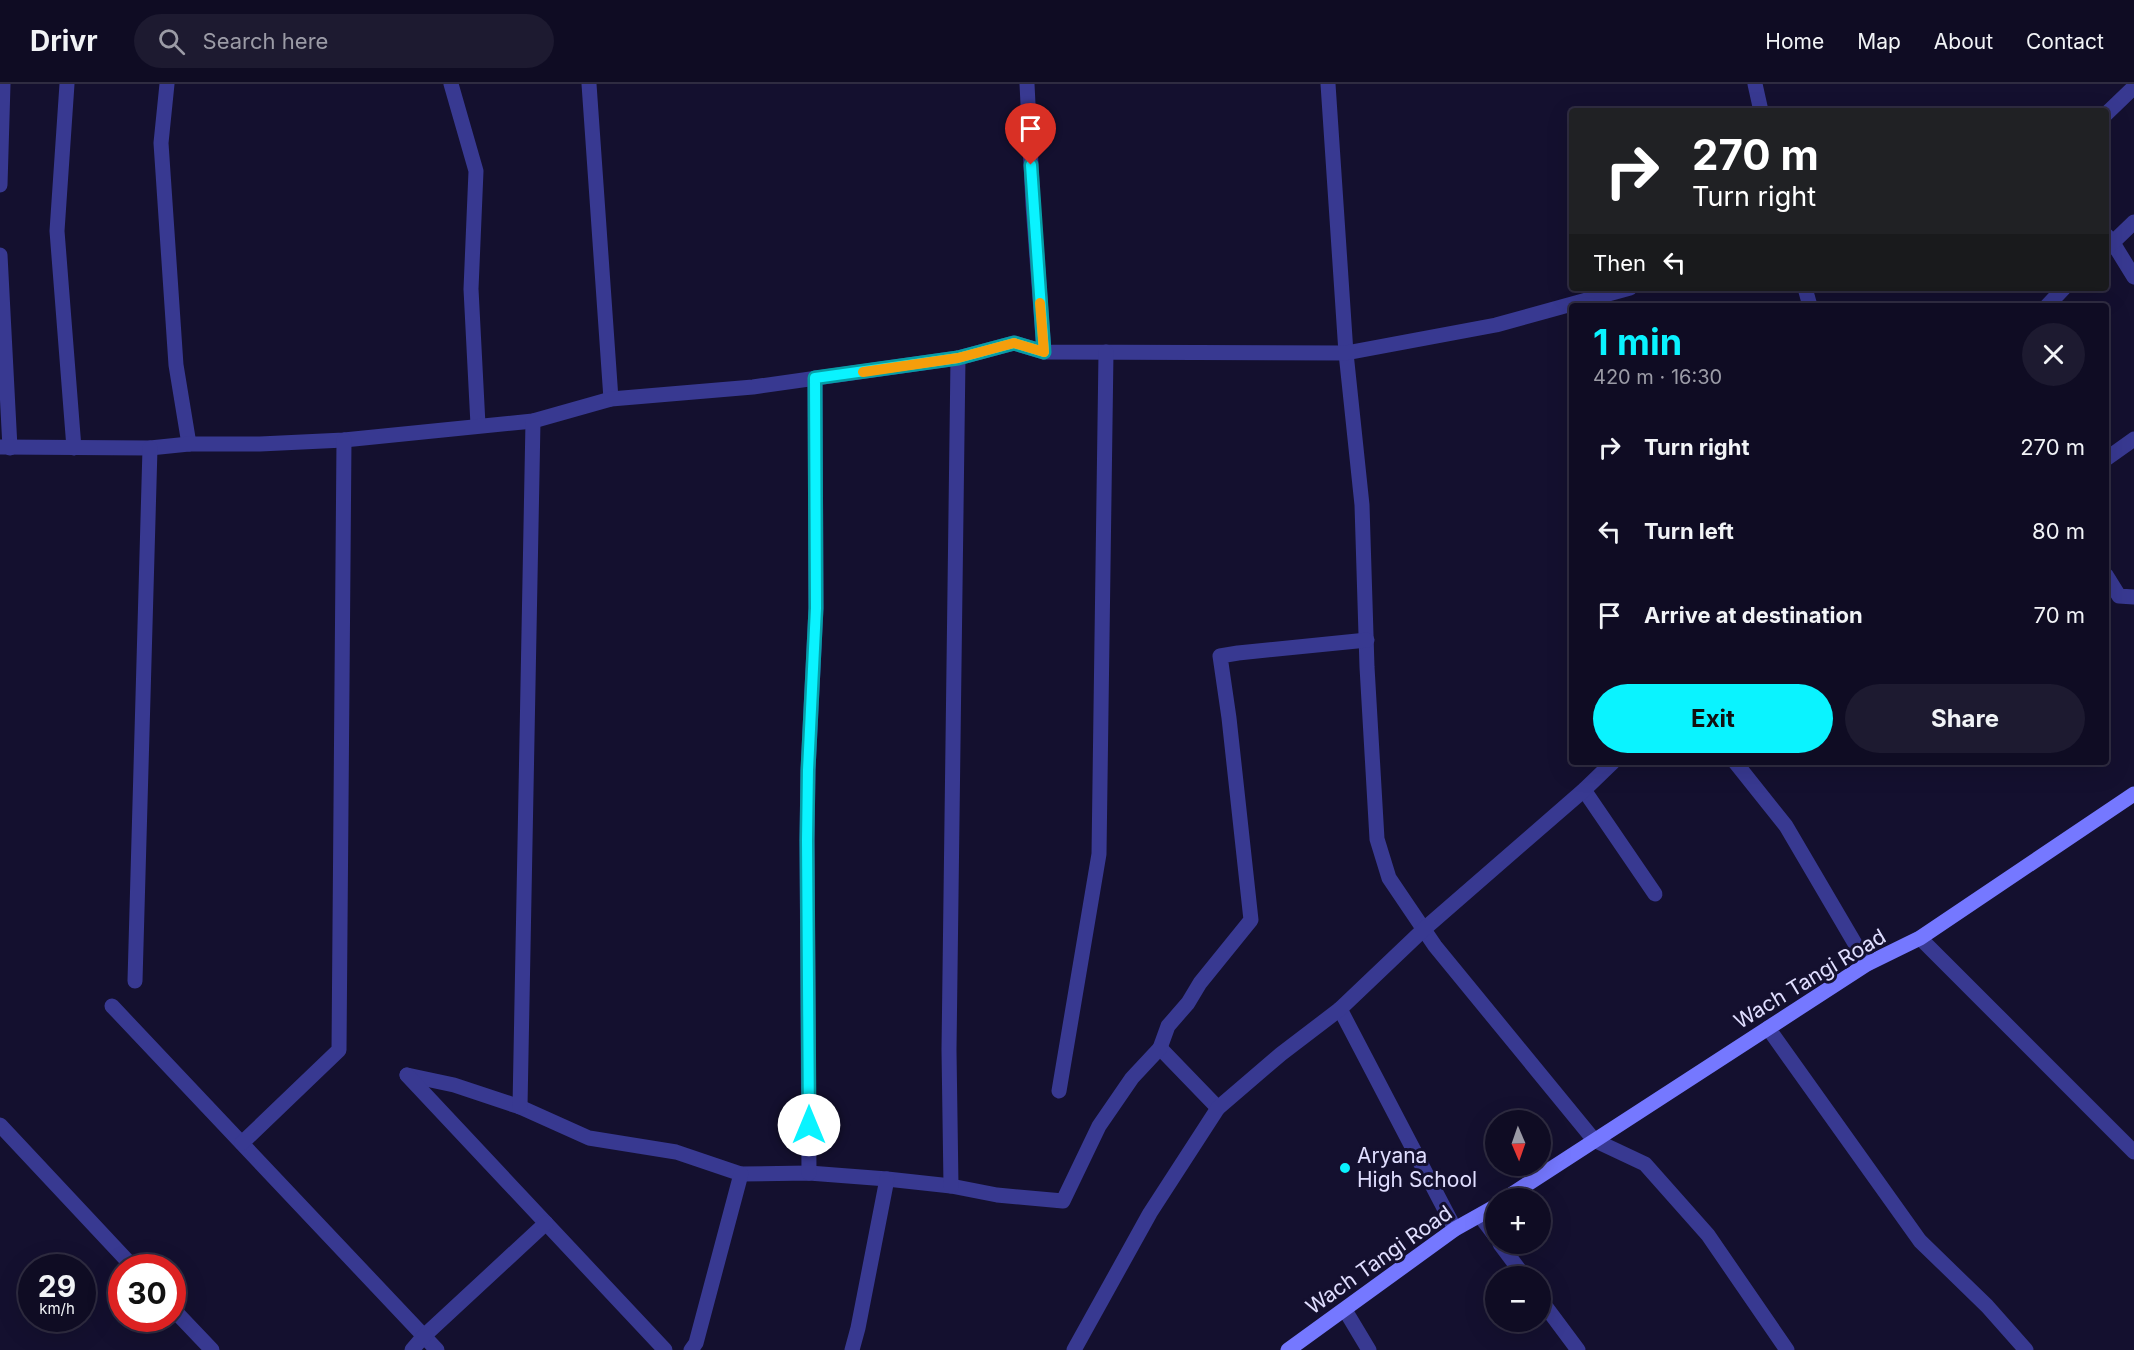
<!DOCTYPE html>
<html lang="en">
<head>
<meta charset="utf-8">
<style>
  body { margin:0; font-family:Inter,sans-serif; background:#1d1a30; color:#f1f3f6; height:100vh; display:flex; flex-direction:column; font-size:22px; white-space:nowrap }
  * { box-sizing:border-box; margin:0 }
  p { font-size:20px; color:#9b9ba6 }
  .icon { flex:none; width:33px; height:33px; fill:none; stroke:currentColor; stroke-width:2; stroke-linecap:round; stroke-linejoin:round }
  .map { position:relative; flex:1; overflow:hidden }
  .side { position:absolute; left:1569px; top:219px; width:540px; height:462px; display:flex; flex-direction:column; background:#0f0c23; border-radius:6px; box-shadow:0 6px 24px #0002,0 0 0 2px #2f2c41 }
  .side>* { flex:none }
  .banner { position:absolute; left:1569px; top:24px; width:540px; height:183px; border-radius:6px; box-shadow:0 6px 24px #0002,0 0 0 2px #2f2c41; background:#202124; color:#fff; overflow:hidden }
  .needle { width:39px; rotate:178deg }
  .buttons { position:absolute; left:1485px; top:1026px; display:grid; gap:12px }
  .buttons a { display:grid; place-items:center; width:66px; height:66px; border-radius:50%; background:#0f0c23; box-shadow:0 6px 24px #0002,0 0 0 2px #2f2c41; font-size:30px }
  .speed { position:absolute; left:18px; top:1170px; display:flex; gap:12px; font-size:30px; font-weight:700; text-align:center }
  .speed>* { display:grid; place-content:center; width:78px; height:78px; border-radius:50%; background:#0f0c23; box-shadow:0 6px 24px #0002,0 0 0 2px #2f2c41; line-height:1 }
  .speed small { font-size:15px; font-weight:400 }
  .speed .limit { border:9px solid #d22; background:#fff; color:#111 }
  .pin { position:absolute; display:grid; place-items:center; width:51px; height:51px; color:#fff; margin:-62px -26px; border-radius:50% 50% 50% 0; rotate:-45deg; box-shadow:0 0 6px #0007 }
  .pin .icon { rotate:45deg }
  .me { position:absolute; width:66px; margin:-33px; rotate:0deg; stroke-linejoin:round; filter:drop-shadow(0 0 4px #0008) }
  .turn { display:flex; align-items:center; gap:21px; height:126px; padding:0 24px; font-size:27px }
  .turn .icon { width:78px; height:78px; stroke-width:2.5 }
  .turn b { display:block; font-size:42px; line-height:51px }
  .then { display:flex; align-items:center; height:57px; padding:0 24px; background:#0003; gap:12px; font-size:22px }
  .round { display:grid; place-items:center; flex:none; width:63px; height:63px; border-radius:32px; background:#1d1a30 }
  .head { display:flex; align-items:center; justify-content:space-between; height:102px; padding:0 24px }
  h1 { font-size:36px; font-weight:700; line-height:45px; color:#0af3ff }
  .cta { display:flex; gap:12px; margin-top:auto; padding:12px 24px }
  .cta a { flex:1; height:69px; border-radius:36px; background:#0af3ff; color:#111; font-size:24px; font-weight:700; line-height:69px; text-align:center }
  .cta a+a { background:#1d1a30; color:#f1f3f6 }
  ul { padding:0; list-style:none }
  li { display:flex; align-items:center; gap:18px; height:84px; padding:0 24px }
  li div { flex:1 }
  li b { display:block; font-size:22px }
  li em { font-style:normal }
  header { display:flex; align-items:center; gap:36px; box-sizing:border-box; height:84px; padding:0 30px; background:#0f0c23; border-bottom:2px solid #2f2c41 }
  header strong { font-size:28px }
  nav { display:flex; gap:33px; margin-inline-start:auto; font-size:21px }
  .search { width:420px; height:54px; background:#1d1a30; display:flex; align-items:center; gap:15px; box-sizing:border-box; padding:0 21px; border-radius:33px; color:#9b9ba6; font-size:22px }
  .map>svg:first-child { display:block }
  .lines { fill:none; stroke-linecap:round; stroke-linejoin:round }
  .minor { stroke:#383991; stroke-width:15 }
  .secondary { stroke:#7578ff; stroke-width:15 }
  .route-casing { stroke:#069ea6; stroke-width:15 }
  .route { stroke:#0af3ff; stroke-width:10 }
  .slow { stroke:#f59e0b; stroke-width:10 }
  .poi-dot { fill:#0af3ff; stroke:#14102f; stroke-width:2 }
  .labels { text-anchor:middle; stroke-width:6; stroke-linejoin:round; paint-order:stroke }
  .street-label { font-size:21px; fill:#e0deff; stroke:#14102f }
  .poi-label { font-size:21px; fill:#e0deff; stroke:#14102f; text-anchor:start }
</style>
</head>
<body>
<header>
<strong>Drivr</strong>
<div class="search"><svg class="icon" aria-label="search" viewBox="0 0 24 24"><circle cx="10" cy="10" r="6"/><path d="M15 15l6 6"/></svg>Search here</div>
<nav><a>Home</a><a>Map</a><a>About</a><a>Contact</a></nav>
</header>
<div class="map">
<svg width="2134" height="1266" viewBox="0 0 2134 1266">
  <rect width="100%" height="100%" fill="#14102f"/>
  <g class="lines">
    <g class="minor">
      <polyline points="67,0 57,147 74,364"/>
      <polyline points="167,0 161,59 176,281 189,360"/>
      <polyline points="451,0 476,87 471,205 478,341"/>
      <polyline points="589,0 611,315"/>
      <polyline points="1027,0 1033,121 1044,268"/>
      <polyline points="1328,0 1346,269 1362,421 1367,583 1377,755 1389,794 1435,862 1594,1056 1645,1080 1708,1151 1787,1266"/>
      <polyline points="1755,0 1761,27"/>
      <polyline points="2106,30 2134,3"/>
      <polyline points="0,101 3,0"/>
      <polyline points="2106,151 2113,159 2134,193"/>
      <polyline points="2106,165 2134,138"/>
      <polyline points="0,171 10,364"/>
      <polyline points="1805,204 1810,222"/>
      <polyline points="2047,222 2064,204"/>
      <polyline points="0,363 150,364 189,360 260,360 344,356 533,337 611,315 753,303 958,274 1014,259 1044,268 1346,269 1496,241 1630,204"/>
      <polyline points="2106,375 2134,355"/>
      <polyline points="2106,491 2119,512 2134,513"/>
      <polyline points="1735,678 1786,742 1867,880"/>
      <polyline points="1584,706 1655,810"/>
      <polyline points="1920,854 2134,1068"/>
      <polyline points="135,897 150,364"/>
      <polyline points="112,922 437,1266"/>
      <polyline points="1340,925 1455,1145"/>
      <polyline points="1768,944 1920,1157 1987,1222 2026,1266"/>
      <polyline points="1160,964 1218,1024"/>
      <polyline points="407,991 454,1001 520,1023 589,1054 676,1068 741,1090 809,1089 887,1095 951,1102 997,1111 1063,1117 1099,1042 1132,994 1160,964 1168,942 1188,919 1200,899 1251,836 1229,634 1220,572 1238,569 1367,556"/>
      <polyline points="407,991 665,1266"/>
      <polyline points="1059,1007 1099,770 1106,268"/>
      <polyline points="520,1023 533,337"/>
      <polyline points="0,1041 134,1184"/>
      <polyline points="242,1059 339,966 344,356"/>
      <polyline points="809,1089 807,756 808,686 816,524 815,294"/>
      <polyline points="951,1102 949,966 958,274"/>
      <polyline points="1480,1132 1496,1153"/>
      <polyline points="1500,1160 1524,1192"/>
      <polyline points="1540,1215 1578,1266"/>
      <polyline points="172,1224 212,1266"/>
      <polyline points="1345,1226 1369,1266"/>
      <polyline points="412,1266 424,1252 546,1139"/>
      <polyline points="691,1266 696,1259 741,1090"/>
      <polyline points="852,1266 858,1244 887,1095"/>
      <polyline points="1074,1266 1150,1129 1218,1024 1281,970 1340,925 1423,846 1584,706 1613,678"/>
    </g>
    <g class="secondary">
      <polyline points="1506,1114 1867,880 1920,854 2134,710"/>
      <polyline points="1288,1266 1455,1145 1496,1122"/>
    </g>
  </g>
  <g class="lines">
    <g class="route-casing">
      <polyline id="route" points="809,1041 807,756 808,686 816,524 815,294 958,274 1014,259 1044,268 1031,81"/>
    </g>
    <use href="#route" class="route"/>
    <polyline class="slow" points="863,288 958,274 1014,259 1044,268 1040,219"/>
  </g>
  <circle class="poi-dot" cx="1345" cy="1084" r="6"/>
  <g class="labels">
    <g class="street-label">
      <text transform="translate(1810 895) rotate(-31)" y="7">Wach Tangi Road</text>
      <text transform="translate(1379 1176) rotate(-35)" y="7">Wach Tangi Road</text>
    </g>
    <g class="poi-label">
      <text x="1357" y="1079">Aryana<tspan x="1357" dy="24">High School</tspan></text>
    </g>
  </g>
</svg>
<div class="buttons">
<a><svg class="needle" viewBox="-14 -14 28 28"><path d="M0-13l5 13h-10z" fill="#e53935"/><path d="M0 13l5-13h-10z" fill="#9b9ba6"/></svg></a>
<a>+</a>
<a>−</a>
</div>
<div class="speed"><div>29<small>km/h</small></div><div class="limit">30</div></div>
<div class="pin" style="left:1031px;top:81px;background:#d93025"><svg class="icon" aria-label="arrive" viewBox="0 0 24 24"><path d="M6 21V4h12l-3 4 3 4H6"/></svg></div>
<svg class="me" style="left:809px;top:1041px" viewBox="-20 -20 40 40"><circle r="19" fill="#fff"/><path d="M0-13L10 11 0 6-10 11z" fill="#0af3ff"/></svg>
<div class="banner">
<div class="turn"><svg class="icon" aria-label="right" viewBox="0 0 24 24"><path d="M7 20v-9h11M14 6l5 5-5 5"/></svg><div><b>270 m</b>Turn right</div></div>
<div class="then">Then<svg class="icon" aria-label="left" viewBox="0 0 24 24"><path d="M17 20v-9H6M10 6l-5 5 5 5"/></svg></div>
</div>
<section class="side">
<div class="head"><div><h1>1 min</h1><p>420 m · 16:30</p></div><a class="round"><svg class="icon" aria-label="close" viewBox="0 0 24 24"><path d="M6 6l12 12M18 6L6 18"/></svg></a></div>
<ul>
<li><svg class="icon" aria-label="right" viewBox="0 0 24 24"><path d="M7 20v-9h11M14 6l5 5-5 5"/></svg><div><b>Turn right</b></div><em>270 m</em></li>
<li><svg class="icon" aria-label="left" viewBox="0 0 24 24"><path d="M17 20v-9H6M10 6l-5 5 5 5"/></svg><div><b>Turn left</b></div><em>80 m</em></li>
<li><svg class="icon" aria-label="arrive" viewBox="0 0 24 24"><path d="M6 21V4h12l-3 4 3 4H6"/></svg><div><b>Arrive at destination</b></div><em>70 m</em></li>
</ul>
<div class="cta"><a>Exit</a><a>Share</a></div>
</section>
</div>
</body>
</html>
